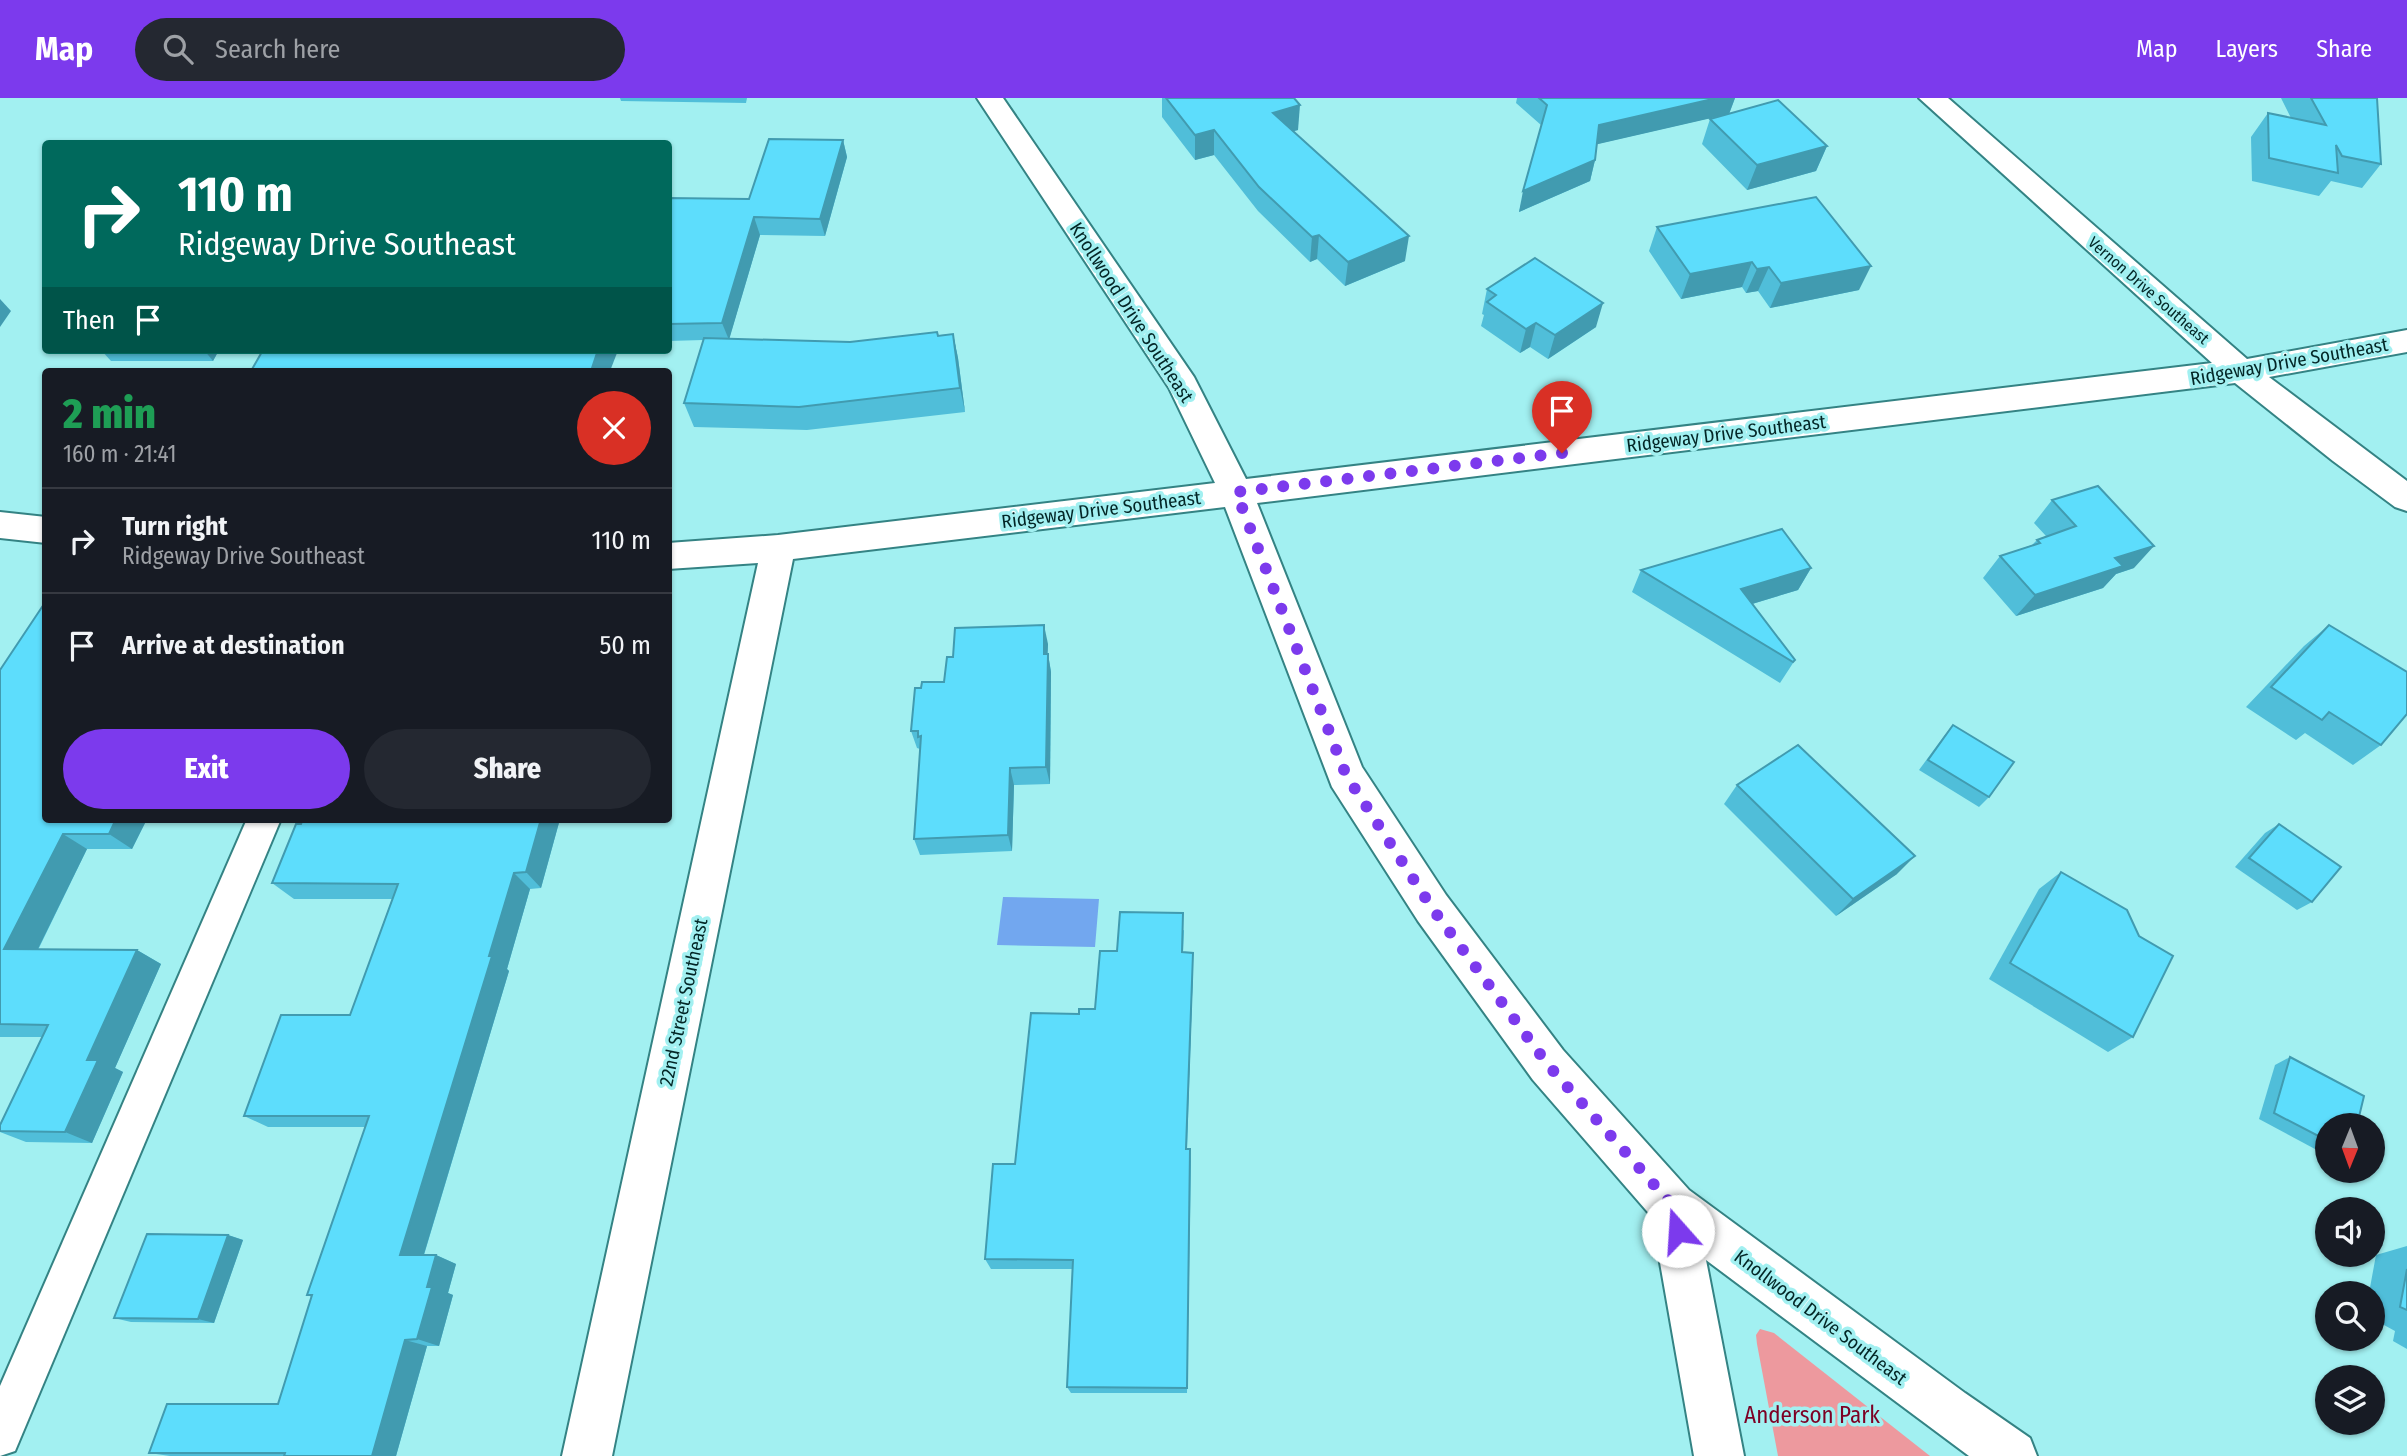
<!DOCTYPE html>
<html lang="en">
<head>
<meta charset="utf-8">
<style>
  body { margin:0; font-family:"Fira Sans Condensed",sans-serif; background:#242831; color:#f1f3f6; height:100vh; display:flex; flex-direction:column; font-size:26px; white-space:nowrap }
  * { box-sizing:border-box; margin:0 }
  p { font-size:23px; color:#9ea1a6 }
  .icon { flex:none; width:38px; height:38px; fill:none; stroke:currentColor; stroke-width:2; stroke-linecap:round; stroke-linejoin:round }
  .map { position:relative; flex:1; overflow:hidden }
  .drawer { position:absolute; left:42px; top:270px; width:630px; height:455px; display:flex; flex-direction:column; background:#171b24; border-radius:7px; box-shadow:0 2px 5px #0004 }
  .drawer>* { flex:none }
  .top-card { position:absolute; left:42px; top:42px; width:630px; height:214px; border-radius:7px; box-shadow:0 2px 5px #0004; background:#00695c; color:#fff; overflow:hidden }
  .needle { width:46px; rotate:181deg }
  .controls { position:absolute; left:2315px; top:1015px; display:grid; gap:14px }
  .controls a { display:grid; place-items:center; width:70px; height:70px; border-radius:50%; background:#171b24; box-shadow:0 2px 5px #0004; font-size:35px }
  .pin { position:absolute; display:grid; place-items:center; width:60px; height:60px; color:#fff; margin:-72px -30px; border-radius:50% 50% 50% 0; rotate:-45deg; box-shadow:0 0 7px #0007 }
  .pin .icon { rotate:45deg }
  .me { position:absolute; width:77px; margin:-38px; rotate:341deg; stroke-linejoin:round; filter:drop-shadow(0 0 5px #0008) }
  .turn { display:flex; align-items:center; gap:24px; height:147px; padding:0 21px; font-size:32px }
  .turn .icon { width:91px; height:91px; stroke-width:2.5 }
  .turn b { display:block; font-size:49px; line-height:60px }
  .then { display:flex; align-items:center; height:66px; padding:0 21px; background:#0003; gap:14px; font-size:26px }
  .round { display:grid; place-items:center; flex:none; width:74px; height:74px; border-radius:37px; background:#242831 }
  .head { display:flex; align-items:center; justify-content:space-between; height:119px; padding:0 21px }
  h1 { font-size:42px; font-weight:800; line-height:52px; color:#1e9e55 }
  .button { display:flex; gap:14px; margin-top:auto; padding:14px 21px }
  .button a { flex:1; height:80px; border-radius:42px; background:#7c3aed; color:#fff; font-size:28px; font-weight:800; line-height:80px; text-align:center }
  .button a+a { background:#242831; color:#f1f3f6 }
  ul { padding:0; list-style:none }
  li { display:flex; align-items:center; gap:21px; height:105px; padding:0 21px; border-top:2px solid #363941 }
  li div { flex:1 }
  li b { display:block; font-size:26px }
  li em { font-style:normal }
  header { display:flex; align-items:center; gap:42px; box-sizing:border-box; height:98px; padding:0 35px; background:#7c3aed; color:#fff }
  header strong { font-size:33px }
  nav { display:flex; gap:38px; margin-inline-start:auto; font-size:24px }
  .search { width:490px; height:63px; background:#242831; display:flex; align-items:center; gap:18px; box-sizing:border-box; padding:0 24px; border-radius:38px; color:#9ea1a6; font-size:26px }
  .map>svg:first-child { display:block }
  .green { fill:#ed999e }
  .water { fill:#72a7ef }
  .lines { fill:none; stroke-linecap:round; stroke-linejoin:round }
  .service-casing { stroke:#348384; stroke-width:4 }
  .minor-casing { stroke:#348384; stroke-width:4 }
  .service { fill:#fff; fill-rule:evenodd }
  .minor { fill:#fff; fill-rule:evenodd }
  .wall { fill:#50bed9 }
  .shaded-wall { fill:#419bb0 }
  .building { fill:#5dddfc; stroke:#419bb0; stroke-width:2 }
  .route { stroke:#7c3aed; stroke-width:12; stroke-dasharray:0 21.6 }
  .labels { text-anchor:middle; stroke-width:7; stroke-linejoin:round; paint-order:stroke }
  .far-street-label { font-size:16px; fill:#032626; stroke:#a2f0f1 }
  .street-label { font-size:19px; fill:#032626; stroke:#a2f0f1 }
  .near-park-label { font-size:23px; fill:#7d0024; stroke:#a2f0f1 }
</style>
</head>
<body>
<header>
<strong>Map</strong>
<div class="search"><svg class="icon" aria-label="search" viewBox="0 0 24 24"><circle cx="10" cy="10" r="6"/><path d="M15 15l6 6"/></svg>Search here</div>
<nav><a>Map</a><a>Layers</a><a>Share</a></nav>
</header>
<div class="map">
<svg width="2407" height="1358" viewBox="0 0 2407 1358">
  <rect width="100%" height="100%" fill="#a2f0f1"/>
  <polygon class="green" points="1760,1231 1774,1235 1930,1358 1778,1358 1757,1246 1756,1237"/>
  <polygon class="water" points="1003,799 1099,801 1095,849 997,847"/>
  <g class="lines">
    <g class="service-casing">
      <polygon id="service" points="247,721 281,721 15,1353 0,1358 0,1288"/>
    </g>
    <g class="minor-casing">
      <g id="minor">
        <polygon points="977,0 1003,0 1194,279 1246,381 2212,265 1919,0 1948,0 2247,261 2407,232 2407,254 2269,279 2407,383 2407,413 2395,409 2333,363 2235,285 1257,405 1362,669 1446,797 1563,952 1689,1092 1965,1295 2030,1340 2037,1358 1969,1358 1706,1162 1744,1358 1694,1358 1652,1119 1533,982 1418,823 1332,689 1225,409 793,461 612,1358 562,1358 758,465 668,471 668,445 778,437 1215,385 1169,290"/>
        <polygon points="0,414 46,419 46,445 0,440"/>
      </g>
    </g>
    <use href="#service" class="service"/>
    <use href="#minor" class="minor"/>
  </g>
  <g class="wall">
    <polygon points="620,0 747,0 746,5 621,3"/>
    <polygon points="1162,0 1294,0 1298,32 1293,33 1405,163 1345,188 1317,161 1310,164 1258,113 1214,57 1195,62 1162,19"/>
    <polygon points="1517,0 1735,0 1729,16 1827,48 1816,73 1747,92 1702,46 1710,21 1723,17 1597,46 1595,62 1590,83 1519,114 1541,27 1516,5"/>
    <polygon points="2281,0 2377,0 2381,66 2362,90 2331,83 2319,98 2252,83 2251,39 2268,15 2291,20"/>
    <polygon points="843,42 847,59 825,138 760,137 729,241 850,244 953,236 958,260 965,314 807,332 694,329 684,305 703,242 668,243 668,100 749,101"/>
    <polygon points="1657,129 1859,192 1770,210 1758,193 1746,195 1742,189 1681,201 1649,153"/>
    <polygon points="1487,191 1596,229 1548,261 1530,249 1520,255 1481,228 1484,217 1482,216"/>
    <polygon points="101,252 219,252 213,263 111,263"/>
    <polygon points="2052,402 2134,470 2116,476 2103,490 2016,518 1983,480 2000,458 2032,447 2037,442 2046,438 2034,425"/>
    <polygon points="1811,470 1798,492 1752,506 1795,562 1780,585 1632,494 1641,472"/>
    <polygon points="2329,527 2381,647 2353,667 2305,635 2296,642 2246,609 2304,548"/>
    <polygon points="1048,546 1047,556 1048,556 1051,574 1050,686 1014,687 1012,753 920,757 914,741 920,651 917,650 911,633 921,590 944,584 953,559"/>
    <polygon points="0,572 46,721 147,721 132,751 87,751 38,852 137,852 161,866 115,970 123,974 92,1045 26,1044 0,1034 0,1027 42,939 0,939"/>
    <polygon points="1953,627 1989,699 1979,709 1919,672 1944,638"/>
    <polygon points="1737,687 1897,776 1836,818 1724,706"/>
    <polygon points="303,721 560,721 541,790 530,791 507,871 509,873 424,1157 436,1157 456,1166 448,1195 453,1197 439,1248 427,1248 396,1358 170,1358 149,1355 278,1306 312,1199 307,1197 365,1029 268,1029 244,1018 350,917 392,801 294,801 272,785"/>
    <polygon points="2279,726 2312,804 2297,812 2235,769 2265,735"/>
    <polygon points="2061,774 2133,939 2108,954 1989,881 2039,791"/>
    <polygon points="1184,832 1183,854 1193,855 1193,871 1187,1051 1190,1051 1191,1063 1187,1295 1071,1295 1067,1289 1073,1171 991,1171 985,1161 1015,1066 1079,916 1095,911 1117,853"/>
    <polygon points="2290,959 2328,1027 2328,1058 2259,1021 2275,967"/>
    <polygon points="228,1137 243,1142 214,1225 131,1224 114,1220"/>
    <polygon points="2407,1148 2407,1251 2393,1243 2395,1233 2373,1221 2373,1195 2369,1195 2376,1157"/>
  </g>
  <g class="shaded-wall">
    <polygon points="1717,0 1735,0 1729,16 1594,47 1599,27"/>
    <polygon points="1300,7 1298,32 1272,39 1273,15"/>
    <polygon points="1214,32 1214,57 1195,62 1195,37"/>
    <polygon points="843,42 847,59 825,138 820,121"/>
    <polygon points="1827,48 1816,73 1747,92 1757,67"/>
    <polygon points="1595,62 1590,83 1519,114 1523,93"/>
    <polygon points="754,119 760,137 729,242 722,225"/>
    <polygon points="1319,137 1317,161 1310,164 1312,139"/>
    <polygon points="1409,138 1405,163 1345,188 1348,164"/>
    <polygon points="1752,164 1742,189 1681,201 1690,176"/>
    <polygon points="1871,168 1859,192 1770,210 1781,185"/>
    <polygon points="1769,169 1758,193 1746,195 1757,171"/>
    <polygon points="0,201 11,213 0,229"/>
    <polygon points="1603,205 1596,229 1548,261 1555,237"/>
    <polygon points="1536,225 1530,249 1520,255 1526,231"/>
    <polygon points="953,236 958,260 965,314 960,290"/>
    <polygon points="204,252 219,252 213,263"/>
    <polygon points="598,252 615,252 617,255 610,273 591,273"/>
    <polygon points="2154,448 2134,470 2116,476 2103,490 2016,518 2035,497 2115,460"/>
    <polygon points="1811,470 1798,492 1729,513 1741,491"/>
    <polygon points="1044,527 1048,546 1047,574 1044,556"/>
    <polygon points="1048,556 1051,574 1050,686 1046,669"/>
    <polygon points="1010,670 1014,687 1012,753 1008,737"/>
    <polygon points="116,721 147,721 132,751 109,736"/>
    <polygon points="541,721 560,721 541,790 526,774"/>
    <polygon points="63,736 87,751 31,865 4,851"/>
    <polygon points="1915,758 1897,776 1836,818 1853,801"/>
    <polygon points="514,775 530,791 507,871 509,873 421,1166 400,1157"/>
    <polygon points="137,852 161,866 115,970 123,974 92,1045 65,1034 87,962"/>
    <polygon points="1193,855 1193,871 1186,1063 1186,1051"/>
    <polygon points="228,1137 243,1142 214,1225 198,1221"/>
    <polygon points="436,1157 456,1166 448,1195 453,1197 439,1248 417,1241 427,1189"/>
    <polygon points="405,1242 427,1248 396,1358 372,1358"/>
  </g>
  <g class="building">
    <polygon points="1166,0 1294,0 1300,7 1273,15 1409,138 1348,164 1319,137 1312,139 1259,89 1214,32 1195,37"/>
    <polygon points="1539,0 1717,0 1599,27 1595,62 1523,93 1547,7"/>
    <polygon points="2311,0 2377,0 2381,66 2342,58 2336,47 2338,75 2269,60 2268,15 2326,27"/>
    <polygon points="1778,2 1827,48 1757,67 1710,21"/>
    <polygon points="769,41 843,42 820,121 754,119 722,225 668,226 668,100 749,101"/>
    <polygon points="1816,99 1871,168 1781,185 1769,169 1757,171 1752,164 1690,176 1657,129"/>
    <polygon points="1535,160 1603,205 1555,237 1536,225 1526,231 1487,204 1496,197 1487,191"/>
    <polygon points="937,234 938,238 953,236 960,290 799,309 684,305 704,240 850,244"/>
    <polygon points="263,252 598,252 591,273 251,273"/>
    <polygon points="2098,388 2154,448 2115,460 2123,468 2035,497 2000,458 2040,445 2037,442 2076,428 2052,402"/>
    <polygon points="1782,431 1811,470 1741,491 1795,562 1793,564 1641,472"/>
    <polygon points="46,503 46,721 116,721 109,736 63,736 4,851 137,852 87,962 98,962 65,1034 0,1033 0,1027 48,927 0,926 0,572"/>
    <polygon points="1044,527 1044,556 1048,556 1046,669 1010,670 1008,737 914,741 921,638 918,639 918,633 911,633 915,590 921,590 922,584 944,584 947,559 953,559 955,530"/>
    <polygon points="2329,527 2407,574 2407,616 2381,647 2329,614 2322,622 2271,589"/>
    <polygon points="1953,627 2014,664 1989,699 1928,662"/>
    <polygon points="1798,647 1915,758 1853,801 1737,687"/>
    <polygon points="303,721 541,721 526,774 514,775 489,858 492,858 400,1157 436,1157 427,1189 432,1189 417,1241 405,1242 372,1358 284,1358 285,1355 149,1355 167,1306 278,1306 312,1197 307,1197 369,1018 244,1018 281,917 350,917 398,786 272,785 296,726 301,726"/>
    <polygon points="2279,726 2341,769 2312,804 2249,760"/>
    <polygon points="2061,774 2127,812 2139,838 2173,858 2133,939 2010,865"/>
    <polygon points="1120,814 1183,815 1182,854 1193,855 1186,1051 1190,1051 1187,1290 1067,1289 1073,1162 985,1161 993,1066 1015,1066 1031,915 1079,916 1079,911 1095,911 1100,853 1117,853"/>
    <polygon points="2290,959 2364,998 2357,1027 2328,1027 2328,1043 2274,1015"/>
    <polygon points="147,1136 228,1137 198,1221 114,1220"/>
    <polygon points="2407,1171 2407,1212 2400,1209"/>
  </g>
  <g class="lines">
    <polyline class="route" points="1562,355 1236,394 1346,677 1432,810 1548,967 1673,1108 1678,1133"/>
  </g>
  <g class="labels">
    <g class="far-street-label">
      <text transform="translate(2149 192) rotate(41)" y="6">Vernon Drive Southeast</text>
    </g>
    <g class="street-label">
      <text transform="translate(1132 214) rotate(57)" y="7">Knollwood Drive Southeast</text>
      <text transform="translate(2289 263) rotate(-10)" y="7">Ridgeway Drive Southeast</text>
      <text transform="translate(1726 335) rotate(-7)" y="7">Ridgeway Drive Southeast</text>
      <text transform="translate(1101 411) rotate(-7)" y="7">Ridgeway Drive Southeast</text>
      <text transform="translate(683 904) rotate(-78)" y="7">22nd Street Southeast</text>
      <text transform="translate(1821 1219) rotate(37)" y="7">Knollwood Drive Southeast</text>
    </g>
    <g class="near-park-label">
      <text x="1812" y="1325">Anderson Park</text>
    </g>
  </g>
</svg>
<div class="controls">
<a><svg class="needle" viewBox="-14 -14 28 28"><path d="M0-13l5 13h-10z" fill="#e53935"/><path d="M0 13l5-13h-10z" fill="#9ea1a6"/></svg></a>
<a><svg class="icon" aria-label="sound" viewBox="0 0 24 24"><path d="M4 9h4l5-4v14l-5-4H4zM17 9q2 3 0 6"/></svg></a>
<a><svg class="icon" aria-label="search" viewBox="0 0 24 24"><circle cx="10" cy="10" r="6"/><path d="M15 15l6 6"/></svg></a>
<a><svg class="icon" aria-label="layers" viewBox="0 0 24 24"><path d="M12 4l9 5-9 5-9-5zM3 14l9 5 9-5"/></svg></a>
</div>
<div class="pin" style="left:1562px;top:355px;background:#d93025"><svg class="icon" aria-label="arrive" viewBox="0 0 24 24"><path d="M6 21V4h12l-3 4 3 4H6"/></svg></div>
<svg class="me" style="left:1678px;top:1133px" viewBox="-20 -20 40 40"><circle r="19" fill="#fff"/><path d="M0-13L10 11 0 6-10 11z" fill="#7c3aed"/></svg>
<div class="top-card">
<div class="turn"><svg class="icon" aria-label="right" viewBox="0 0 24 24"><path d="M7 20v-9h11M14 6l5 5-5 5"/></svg><div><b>110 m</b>Ridgeway Drive Southeast</div></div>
<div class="then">Then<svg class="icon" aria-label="arrive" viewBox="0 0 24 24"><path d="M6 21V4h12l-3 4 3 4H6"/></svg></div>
</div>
<section class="drawer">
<div class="head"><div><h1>2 min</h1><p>160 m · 21:41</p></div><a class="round" style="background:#d93025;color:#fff"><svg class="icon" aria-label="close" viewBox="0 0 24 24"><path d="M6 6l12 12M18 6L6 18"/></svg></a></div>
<ul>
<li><svg class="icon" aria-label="right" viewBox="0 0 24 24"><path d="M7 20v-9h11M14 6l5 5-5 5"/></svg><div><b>Turn right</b><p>Ridgeway Drive Southeast</p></div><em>110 m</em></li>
<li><svg class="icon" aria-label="arrive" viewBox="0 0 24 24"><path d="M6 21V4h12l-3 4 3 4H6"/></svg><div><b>Arrive at destination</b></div><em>50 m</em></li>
</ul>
<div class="button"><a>Exit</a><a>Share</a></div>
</section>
</div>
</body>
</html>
